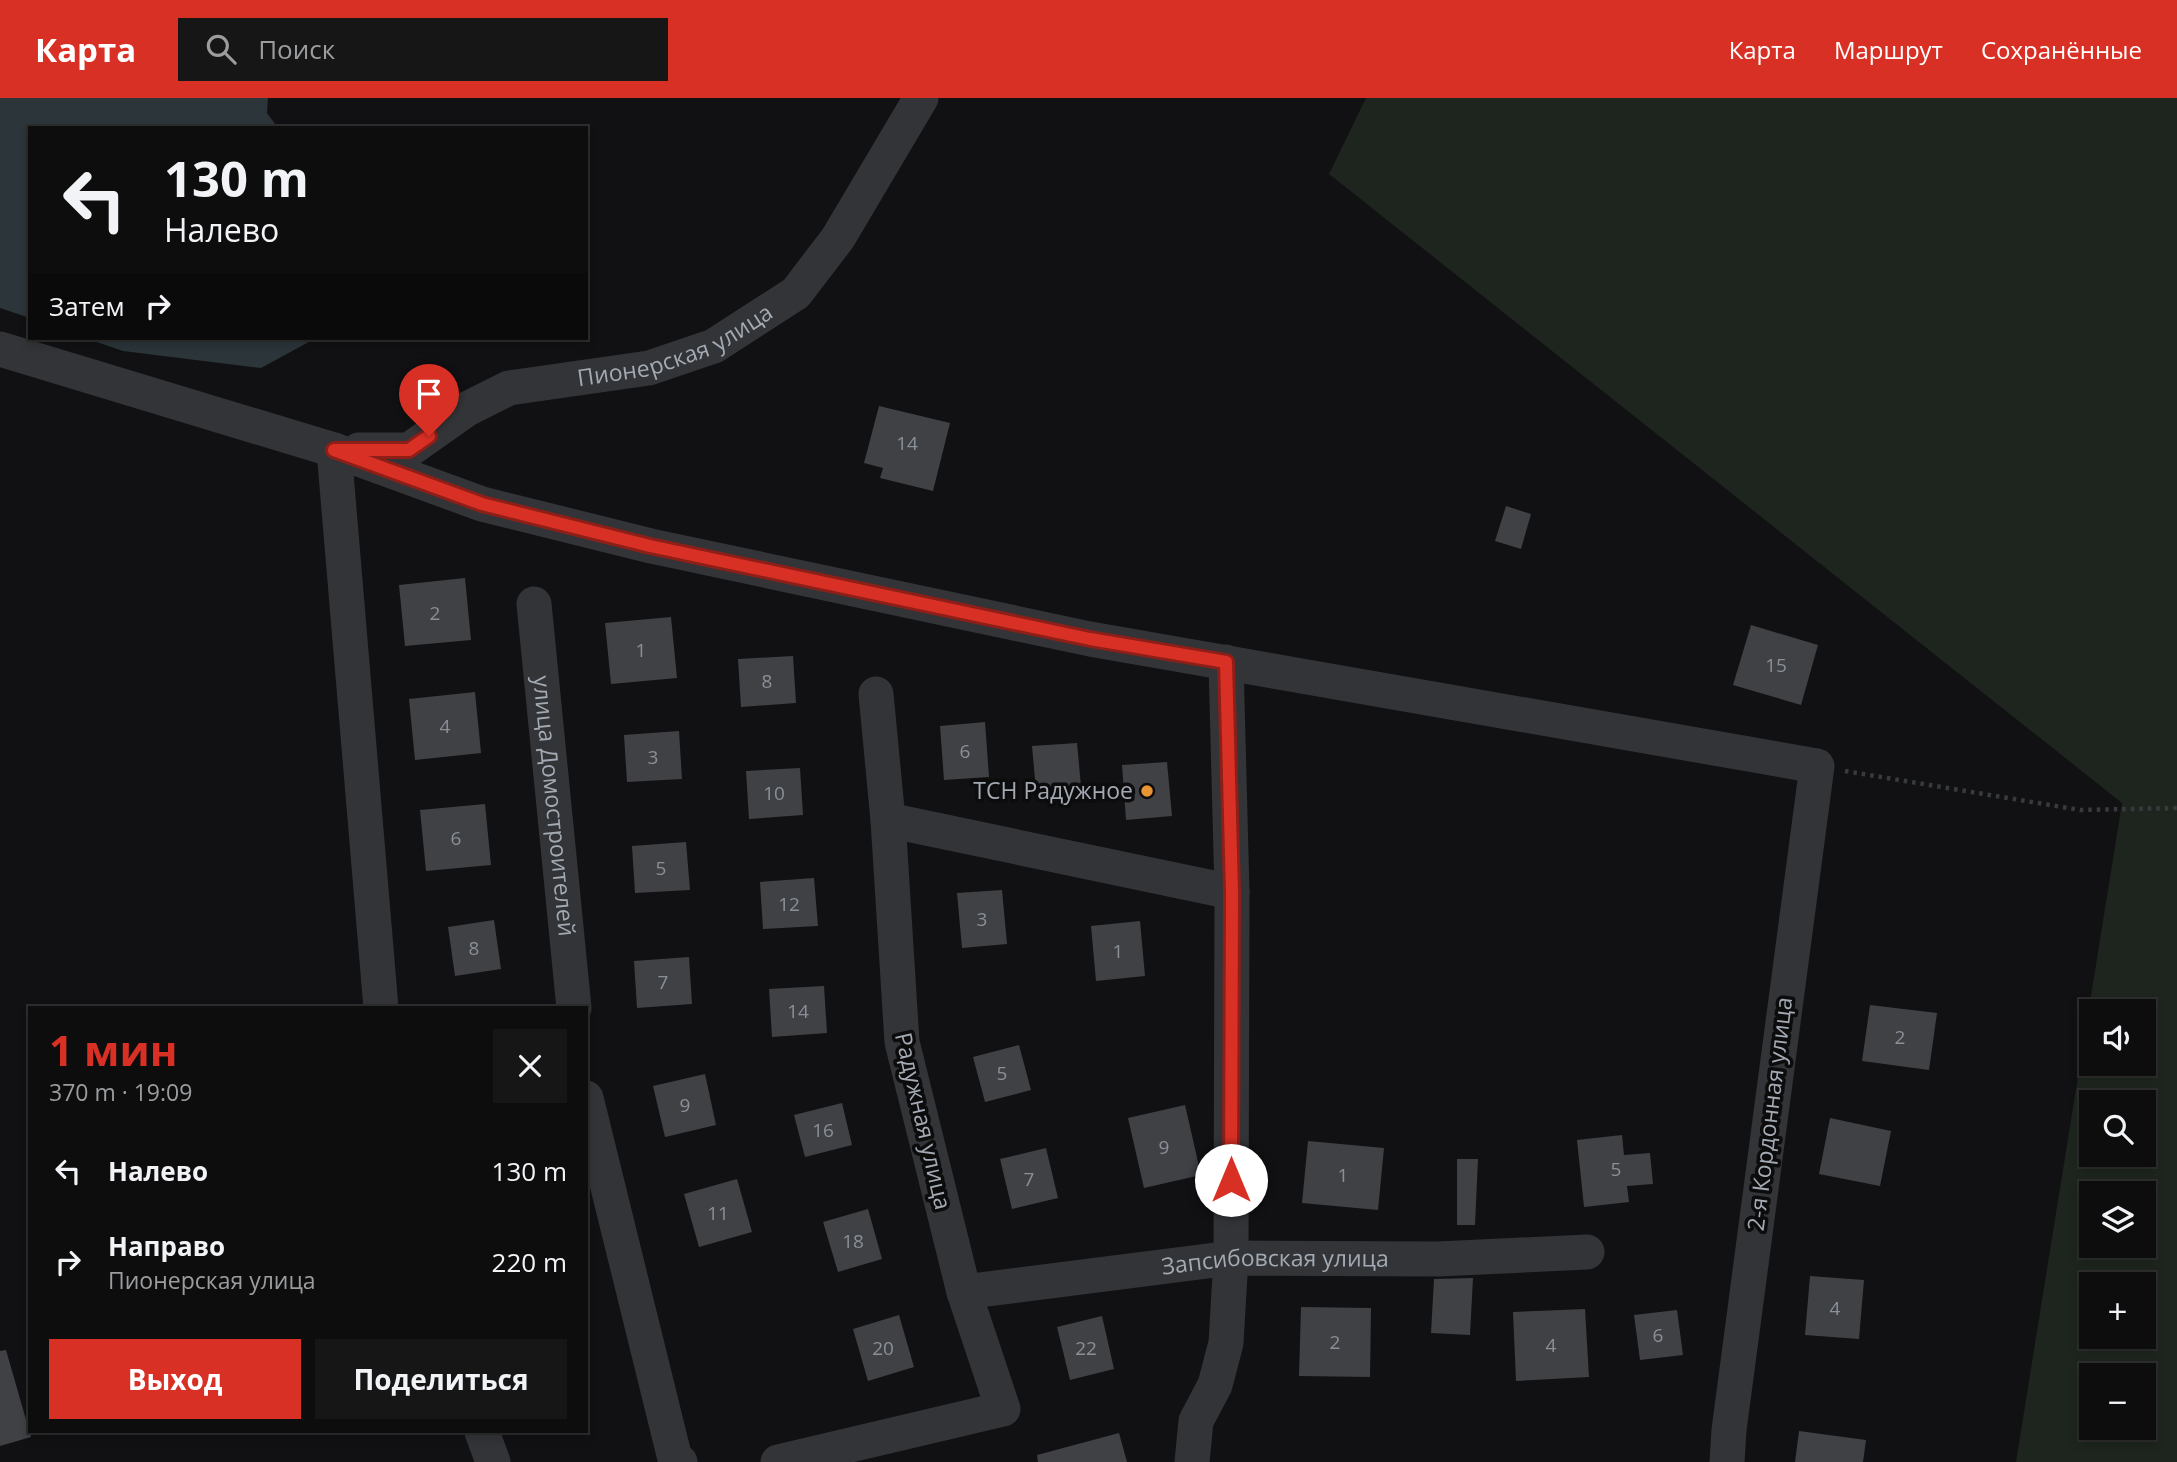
<!DOCTYPE html>
<html lang="ru">
<head>
<meta charset="utf-8">
<style>
  body { margin:0; font-family:"Open Sans",sans-serif; background:#161617; color:#f1f3f6; height:100vh; display:flex; flex-direction:column; font-size:26px; white-space:nowrap }
  * { box-sizing:border-box; margin:0 }
  p { font-size:23px; color:#9a9c9e }
  .icon { flex:none; width:38px; height:38px; fill:none; stroke:currentColor; stroke-width:2; stroke-linecap:round; stroke-linejoin:round }
  .map { position:relative; flex:1; overflow:hidden }
  .side { position:absolute; left:28px; top:908px; width:560px; height:427px; display:flex; flex-direction:column; background:#0d0d0e; border-radius:0px; box-shadow:0 4px 10px #0003,0 0 0 2px #2d2d2e }
  .side>* { flex:none }
  .banner { position:absolute; left:28px; top:28px; width:560px; height:214px; border-radius:0px; box-shadow:0 4px 10px #0003,0 0 0 2px #2d2d2e; background:#0d0d0e; color:#f1f3f6; overflow:hidden }
  .tools { position:absolute; left:2079px; top:901px; display:grid; gap:14px }
  .tools a { display:grid; place-items:center; width:77px; height:77px; border-radius:0px; background:#0d0d0e; box-shadow:0 4px 10px #0003,0 0 0 2px #2d2d2e; font-size:35px }
  .pin { position:absolute; display:grid; place-items:center; width:60px; height:60px; color:#fff; margin:-72px -30px; border-radius:50% 50% 50% 0; rotate:-45deg; box-shadow:0 0 7px #0007 }
  .pin .icon { rotate:45deg }
  .me { position:absolute; width:77px; margin:-38px; rotate:0deg; stroke-linejoin:round; filter:drop-shadow(0 0 5px #0008) }
  .turn { display:flex; align-items:center; gap:24px; height:147px; padding:0 21px; font-size:32px }
  .turn .icon { width:91px; height:91px; stroke-width:2.5 }
  .turn b { display:block; font-size:49px; line-height:60px }
  .then { display:flex; align-items:center; height:66px; padding:0 21px; background:#0003; gap:14px; font-size:26px }
  .round { display:grid; place-items:center; flex:none; width:74px; height:74px; border-radius:0px; background:#161617 }
  .headline { display:flex; align-items:center; justify-content:space-between; height:119px; padding:0 21px }
  h1 { font-size:42px; font-weight:700; line-height:52px; color:#d93025 }
  .action { display:flex; gap:14px; margin-top:auto; padding:14px 21px }
  .action a { flex:1; height:80px; border-radius:0px; background:#d93025; color:#fff; font-size:28px; font-weight:700; line-height:80px; text-align:center }
  .action a+a { background:#161617; color:#f1f3f6 }
  ul { padding:0; list-style:none }
  li { display:flex; align-items:center; gap:21px; height:91px; padding:0 21px }
  li div { flex:1 }
  li b { display:block; font-size:26px }
  li em { font-style:normal }
  header { display:flex; align-items:center; gap:42px; box-sizing:border-box; height:98px; padding:0 35px; background:#d93025; color:#fff }
  header strong { font-size:33px }
  nav { display:flex; gap:38px; margin-inline-start:auto; font-size:24px }
  .search { width:490px; height:63px; background:#161617; display:flex; align-items:center; gap:18px; box-sizing:border-box; padding:0 24px; border-radius:0px; color:#9a9c9e; font-size:26px }
  .map>svg:first-child { display:block }
  .green { fill:#1e251e; fill-rule:evenodd }
  .water { fill:#2b353a }
  .building { fill:#404145 }
  .lines { fill:none; stroke-linecap:round; stroke-linejoin:round }
  .path { stroke:#383b3e; stroke-width:4.5; stroke-dasharray:3.5 5; stroke-linecap:butt }
  .minor { stroke:#323437; stroke-width:35 }
  .route-casing { stroke:#8d1f18; stroke-width:18 }
  .route { stroke:#d93025; stroke-width:12 }
  .poi-dot { fill:#e89434; stroke:#0c0c0d; stroke-width:2.5 }
  .labels { text-anchor:middle; stroke-width:7; stroke-linejoin:round; paint-order:stroke }
  .number-label { font-size:19px; fill:#8a9098 }
  .street-label { font-size:23px; fill:#a3aab3; stroke:#0c0c0d }
  .poi-label { font-size:23px; fill:#a3aab3; stroke:#0c0c0d; text-anchor:end }
</style>
</head>
<body>
<header>
<strong>Карта</strong>
<div class="search"><svg class="icon" aria-label="search" viewBox="0 0 24 24"><circle cx="10" cy="10" r="6"/><path d="M15 15l6 6"/></svg>Поиск</div>
<nav><a>Карта</a><a>Маршрут</a><a>Сохранённые</a></nav>
</header>
<div class="map">
<svg width="2177" height="1364" viewBox="0 0 2177 1364">
  <rect width="100%" height="100%" fill="#111113"/>
  <path class="green" d="M1366 0H2177V1364H2016L2122 705 1329 76ZM2091 914H2144V966H2091ZM2091 1004H2144V1057H2091ZM2091 1096H2144V1148H2091ZM2091 1186H2144V1239H2091ZM2091 1278H2144V1330H2091Z"/>
  <g class="water">
    <polygon points="0,0 268,0 267,15 278,30 30,30 30,220 0,210"/>
    <polygon points="85,240 316,240 261,270 123,253"/>
  </g>
  <g class="building">
    <polygon points="879,308 950,325 933,393 880,380 883,370 864,365"/>
    <polygon points="1506,408 1531,416 1521,451 1495,443"/>
    <polygon points="465,480 471,542 405,548 399,487"/>
    <polygon points="671,519 677,580 611,586 605,525"/>
    <polygon points="1751,527 1818,547 1801,607 1733,587"/>
    <polygon points="793,558 796,605 741,609 738,561"/>
    <polygon points="475,594 481,655 415,662 409,601"/>
    <polygon points="985,624 989,679 944,682 940,628"/>
    <polygon points="679,633 682,681 627,684 624,637"/>
    <polygon points="1077,645 1082,699 1037,703 1032,648"/>
    <polygon points="1167,664 1172,718 1126,722 1122,667"/>
    <polygon points="800,670 803,717 749,721 746,673"/>
    <polygon points="485,706 491,767 426,773 420,712"/>
    <polygon points="686,744 690,792 635,795 632,748"/>
    <polygon points="814,780 818,828 763,831 760,784"/>
    <polygon points="1002,792 1007,846 962,850 957,795"/>
    <polygon points="494,822 501,871 455,878 448,829"/>
    <polygon points="1140,823 1145,878 1096,883 1091,828"/>
    <polygon points="689,859 692,906 637,910 634,863"/>
    <polygon points="824,888 827,935 772,939 769,891"/>
    <polygon points="1870,907 1937,915 1929,972 1862,963"/>
    <polygon points="1019,947 1031,992 985,1004 973,959"/>
    <polygon points="705,976 716,1027 665,1039 653,988"/>
    <polygon points="842,1005 852,1047 805,1059 794,1017"/>
    <polygon points="1185,1007 1201,1077 1144,1090 1128,1020"/>
    <polygon points="1830,1020 1891,1033 1880,1088 1819,1076"/>
    <polygon points="1622,1037 1624,1057 1650,1055 1653,1086 1627,1088 1629,1104 1584,1109 1577,1042"/>
    <polygon points="1308,1043 1384,1050 1378,1112 1302,1105"/>
    <polygon points="1046,1050 1058,1100 1012,1111 1000,1061"/>
    <polygon points="1457,1061 1478,1061 1475,1127 1457,1127"/>
    <polygon points="737,1081 752,1134 699,1149 684,1096"/>
    <polygon points="868,1111 882,1161 838,1174 823,1124"/>
    <polygon points="1810,1178 1864,1182 1859,1241 1805,1237"/>
    <polygon points="1473,1180 1470,1237 1431,1235 1434,1181"/>
    <polygon points="1301,1209 1371,1210 1370,1279 1299,1278"/>
    <polygon points="1585,1211 1589,1279 1516,1283 1513,1214"/>
    <polygon points="1677,1212 1683,1257 1640,1262 1634,1217"/>
    <polygon points="899,1217 914,1269 868,1283 853,1231"/>
    <polygon points="1102,1218 1114,1271 1070,1282 1057,1229"/>
    <polygon points="6,1252 31,1339 0,1348 0,1253"/>
    <polygon points="1799,1333 1866,1342 1863,1364 1795,1364"/>
    <polygon points="1119,1335 1127,1364 1038,1364 1037,1357"/>
  </g>
  <g class="lines">
    <polyline class="path" points="1845,673 2080,712 2177,710"/>
    <g class="minor">
      <polyline points="0,251 334,352 482,406 651,448 1090,541 1817,668 1729,1332 1727,1364"/>
      <polyline points="334,352 381,910"/>
      <path id="s1" d="M359 352H409L467 311 509 290 649 270 714 248 796 195 838 140 921 0"/>
      <path id="s2" d="M534 506 574 910"/>
      <polyline points="876,596 888,722"/>
      <polyline points="586,1000 675,1361 680,1364"/>
      <path id="s3" d="M964 1194 1231 1160 1438 1161 1587 1154"/>
      <polyline points="482,1334 493,1364"/>
      <polyline points="778,1364 1003,1311 964,1194 902,944 888,722 1232,794"/>
      <polyline points="1192,1364 1196,1323 1215,1287 1226,1245 1231,1160 1232,794 1226,564"/>
    </g>
  </g>
  <g class="lines">
    <g class="route-casing">
      <polyline id="route" points="429,338 409,352 334,352 482,406 650,448 1090,541 1226,564 1232,794 1231,1082"/>
    </g>
    <use href="#route" class="route"/>
  </g>
  <circle class="poi-dot" cx="1147" cy="693" r="7"/>
  <g class="labels">
    <g class="number-label">
      <text x="907" y="352">14</text>
      <text x="435" y="522">2</text>
      <text x="641" y="559">1</text>
      <text x="1776" y="574">15</text>
      <text x="767" y="590">8</text>
      <text x="445" y="635">4</text>
      <text x="965" y="660">6</text>
      <text x="653" y="666">3</text>
      <text x="774" y="702">10</text>
      <text x="456" y="747">6</text>
      <text x="661" y="777">5</text>
      <text x="789" y="813">12</text>
      <text x="982" y="828">3</text>
      <text x="474" y="857">8</text>
      <text x="1118" y="860">1</text>
      <text x="663" y="891">7</text>
      <text x="798" y="920">14</text>
      <text x="1900" y="946">2</text>
      <text x="1002" y="982">5</text>
      <text x="685" y="1014">9</text>
      <text x="823" y="1039">16</text>
      <text x="1164" y="1056">9</text>
      <text x="1616" y="1078">5</text>
      <text x="1343" y="1084">1</text>
      <text x="1029" y="1088">7</text>
      <text x="718" y="1122">11</text>
      <text x="853" y="1150">18</text>
      <text x="1835" y="1217">4</text>
      <text x="1658" y="1244">6</text>
      <text x="1335" y="1251">2</text>
      <text x="1551" y="1254">4</text>
      <text x="883" y="1257">20</text>
      <text x="1086" y="1257">22</text>
    </g>
    <g class="street-label">
      <text dy="8" stroke="none"><textPath href="#s1" startOffset="341">Пионерская улица</textPath></text>
      <text dy="8" stroke="none"><textPath href="#s2" startOffset="203">улица Домостроителей</textPath></text>
      <text transform="translate(1770 1016) rotate(-83)" y="8">2-я Кордонная улица</text>
      <text transform="translate(923 1023) rotate(77)" y="8">Радужная улица</text>
      <text dy="8" stroke="none"><textPath href="#s3" startOffset="313">Запсибовская улица</textPath></text>
    </g>
    <g class="poi-label">
      <text x="1133" y="701">ТСН Радужное</text>
    </g>
  </g>
</svg>
<div class="tools">
<a><svg class="icon" aria-label="sound" viewBox="0 0 24 24"><path d="M4 9h4l5-4v14l-5-4H4zM17 9q2 3 0 6"/></svg></a>
<a><svg class="icon" aria-label="search" viewBox="0 0 24 24"><circle cx="10" cy="10" r="6"/><path d="M15 15l6 6"/></svg></a>
<a><svg class="icon" aria-label="layers" viewBox="0 0 24 24"><path d="M12 4l9 5-9 5-9-5zM3 14l9 5 9-5"/></svg></a>
<a>+</a>
<a>−</a>
</div>
<div class="pin" style="left:429px;top:338px;background:#d93025"><svg class="icon" aria-label="arrive" viewBox="0 0 24 24"><path d="M6 21V4h12l-3 4 3 4H6"/></svg></div>
<svg class="me" style="left:1231px;top:1082px" viewBox="-20 -20 40 40"><circle r="19" fill="#fff"/><path d="M0-13L10 11 0 6-10 11z" fill="#d93025"/></svg>
<div class="banner">
<div class="turn"><svg class="icon" aria-label="left" viewBox="0 0 24 24"><path d="M17 20v-9H6M10 6l-5 5 5 5"/></svg><div><b>130 m</b>Налево</div></div>
<div class="then">Затем<svg class="icon" aria-label="right" viewBox="0 0 24 24"><path d="M7 20v-9h11M14 6l5 5-5 5"/></svg></div>
</div>
<section class="side">
<div class="headline"><div><h1>1 мин</h1><p>370 m · 19:09</p></div><a class="round"><svg class="icon" aria-label="close" viewBox="0 0 24 24"><path d="M6 6l12 12M18 6L6 18"/></svg></a></div>
<ul>
<li><svg class="icon" aria-label="left" viewBox="0 0 24 24"><path d="M17 20v-9H6M10 6l-5 5 5 5"/></svg><div><b>Налево</b></div><em>130 m</em></li>
<li><svg class="icon" aria-label="right" viewBox="0 0 24 24"><path d="M7 20v-9h11M14 6l5 5-5 5"/></svg><div><b>Направо</b><p>Пионерская улица</p></div><em>220 m</em></li>
</ul>
<div class="action"><a>Выход</a><a>Поделиться</a></div>
</section>
</div>
</body>
</html>
